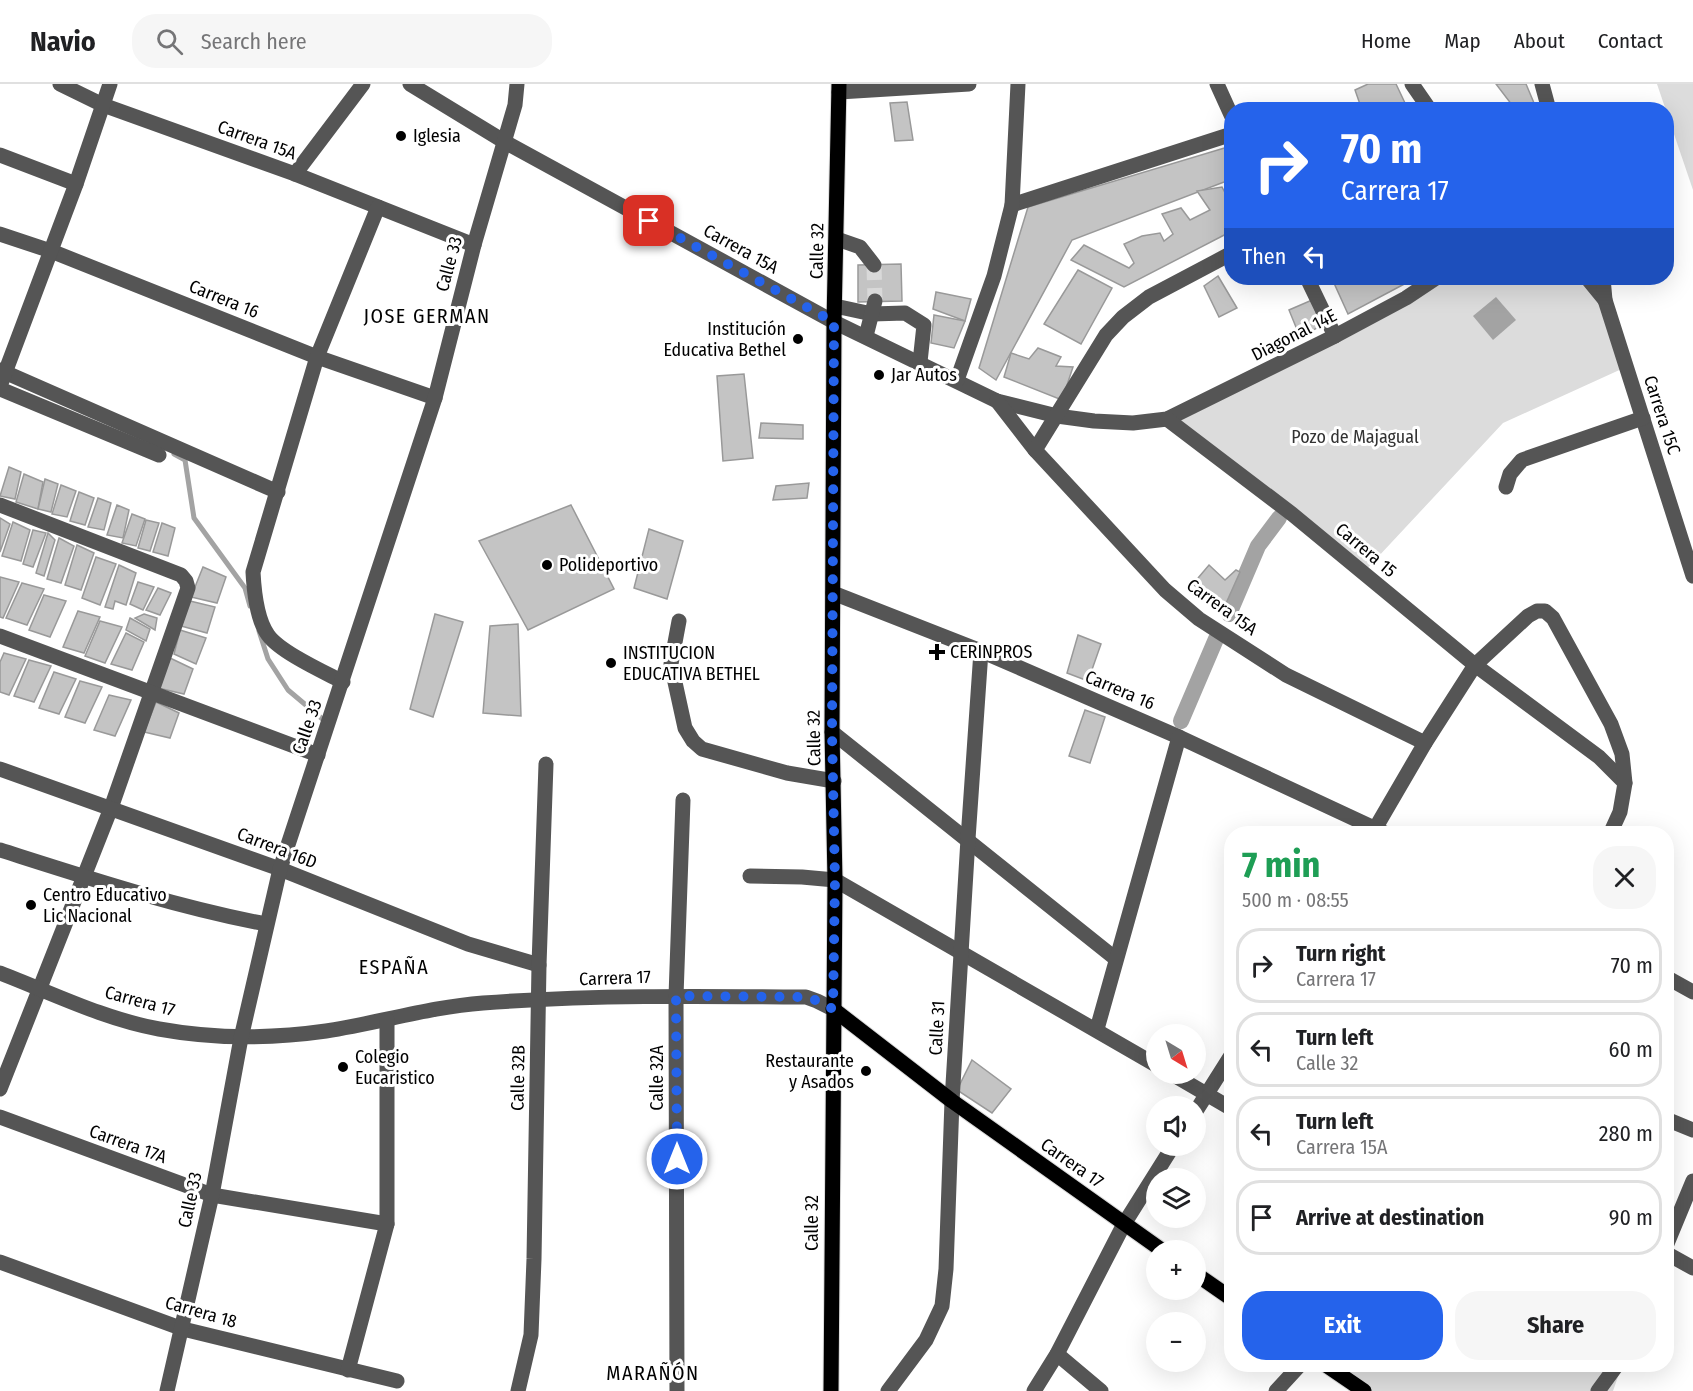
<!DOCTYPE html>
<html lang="en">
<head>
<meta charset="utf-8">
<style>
  body { margin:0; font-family:"Fira Sans Condensed",sans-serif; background:#f6f6f6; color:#202124; height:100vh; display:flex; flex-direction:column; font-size:22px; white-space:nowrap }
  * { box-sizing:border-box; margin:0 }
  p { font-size:20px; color:#757577 }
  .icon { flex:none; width:33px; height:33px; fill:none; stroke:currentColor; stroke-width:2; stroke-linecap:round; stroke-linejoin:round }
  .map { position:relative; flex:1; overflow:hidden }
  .details { position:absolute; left:1224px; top:742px; width:450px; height:546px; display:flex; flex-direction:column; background:#fff; border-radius:24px; box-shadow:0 6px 24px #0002 }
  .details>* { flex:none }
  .banner { position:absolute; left:1224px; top:18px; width:450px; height:183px; border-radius:24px; box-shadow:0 6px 24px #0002; background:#2563eb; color:#fff; overflow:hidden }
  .needle { width:39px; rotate:142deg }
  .fabs { position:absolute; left:1146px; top:940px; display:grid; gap:12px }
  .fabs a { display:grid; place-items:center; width:60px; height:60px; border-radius:50%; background:#fff; box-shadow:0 6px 24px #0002; font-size:30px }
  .pin { position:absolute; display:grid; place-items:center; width:51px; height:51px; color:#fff; margin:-26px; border-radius:12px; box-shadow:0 3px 9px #0006 }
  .me { position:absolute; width:66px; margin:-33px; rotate:0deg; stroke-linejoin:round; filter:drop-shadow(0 0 4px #0008) }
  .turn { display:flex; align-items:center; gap:21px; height:126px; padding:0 18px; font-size:27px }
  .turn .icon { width:78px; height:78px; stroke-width:2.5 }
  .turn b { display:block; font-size:42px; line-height:51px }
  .then { display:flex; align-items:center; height:57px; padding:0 18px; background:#0003; gap:12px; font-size:22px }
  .round { display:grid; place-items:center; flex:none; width:63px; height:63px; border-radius:24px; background:#f6f6f6 }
  .overview { display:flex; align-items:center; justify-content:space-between; height:102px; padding:0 18px }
  h1 { font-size:36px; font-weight:700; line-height:45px; color:#1e9e55 }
  .action { display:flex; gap:12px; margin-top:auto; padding:12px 18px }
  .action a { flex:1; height:69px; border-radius:24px; background:#2563eb; color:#fff; font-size:24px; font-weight:700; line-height:69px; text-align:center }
  .action a+a { background:#f6f6f6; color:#202124 }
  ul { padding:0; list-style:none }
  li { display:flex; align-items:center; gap:18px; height:75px; margin:0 12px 9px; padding:0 6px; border:3px solid #e0e0e0; border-radius:24px }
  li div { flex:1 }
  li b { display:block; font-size:22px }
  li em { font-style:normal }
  header { display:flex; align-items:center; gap:36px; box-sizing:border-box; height:84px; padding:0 30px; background:#fff; border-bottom:2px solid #e0e0e0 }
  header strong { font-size:28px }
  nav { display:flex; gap:33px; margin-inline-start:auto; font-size:21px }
  .search { width:420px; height:54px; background:#f6f6f6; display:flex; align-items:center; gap:15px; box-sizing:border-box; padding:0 21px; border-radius:24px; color:#757577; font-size:22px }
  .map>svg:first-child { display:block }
  .green { fill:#dcdcdc }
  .water { fill:#a3a3a3 }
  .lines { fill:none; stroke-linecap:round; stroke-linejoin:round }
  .stream { stroke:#a3a3a3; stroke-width:5 }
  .canal { stroke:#a3a3a3; stroke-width:16 }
  .building { fill:#c4c4c4; stroke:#999; stroke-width:1.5 }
  .minor-tunnel { stroke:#d9d9d9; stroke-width:15; stroke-dasharray:15 8; stroke-linecap:butt }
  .major-casing { stroke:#dbdbdb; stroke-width:17 }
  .minor { stroke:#555; stroke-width:15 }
  .major { stroke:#000; stroke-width:15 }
  .route { stroke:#2563eb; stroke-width:10; stroke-dasharray:0 18 }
  .poi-dot { fill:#000; stroke:#fff; stroke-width:2 }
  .labels { text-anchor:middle; stroke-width:6; stroke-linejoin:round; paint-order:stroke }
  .poi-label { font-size:18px; fill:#000; stroke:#fff; text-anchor:start }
  .street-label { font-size:18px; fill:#000; stroke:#fff }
  .park-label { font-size:18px; fill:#333; stroke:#fff }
  .neighbourhood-label { font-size:20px; letter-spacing:1.5px; fill:#000; stroke:#fff }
</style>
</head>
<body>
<header>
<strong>Navio</strong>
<div class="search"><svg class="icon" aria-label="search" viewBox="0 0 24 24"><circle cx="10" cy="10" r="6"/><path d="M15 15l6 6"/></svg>Search here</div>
<nav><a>Home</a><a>Map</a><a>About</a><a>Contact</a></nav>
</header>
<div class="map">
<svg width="1693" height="1307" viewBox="0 0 1693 1307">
  <rect width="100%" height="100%" fill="#fff"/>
  <g class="green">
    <polygon points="1657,0 1693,0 1693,106"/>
    <polygon points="1436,194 1601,194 1626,283 1503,339 1363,489 1163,330"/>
    <polygon points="1326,1281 1622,1281 1613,1307 1364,1307"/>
  </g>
  <polygon class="water" points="1496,213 1516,236 1493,256 1473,232"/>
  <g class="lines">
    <g class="stream">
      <polyline points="174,370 185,376 194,434 245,504 250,522"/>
      <polyline points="259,547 268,575 288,606 326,638"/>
    </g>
    <g class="canal">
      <polyline points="1229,530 1258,462 1279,434"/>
      <polyline points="1181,637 1216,555"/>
    </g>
  </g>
  <g class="building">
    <polygon points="1368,0 1396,0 1405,19 1389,26 1362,26 1355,6"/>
    <polygon points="1496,0 1526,0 1534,19 1515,25"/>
    <polygon points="907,18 913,56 895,57 890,19"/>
    <polygon points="1231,62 1232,95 1072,156 996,296 979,284 1028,123"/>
    <polygon points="1222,103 1232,122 1232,147 1124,203 1071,176 1084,161 1129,184 1134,179 1124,160 1142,152 1160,149 1164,157 1173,150 1162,130 1181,124 1190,136 1210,126 1197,107"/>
    <polygon points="901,180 902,217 858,218 858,181"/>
    <polygon points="1078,186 1112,204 1081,260 1044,240"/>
    <polygon points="1218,192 1237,224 1219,233 1204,202"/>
    <polygon points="1345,194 1407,194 1410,197 1348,230 1334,199"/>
    <polygon points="936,208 971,215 965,237 933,225"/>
    <polygon points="1312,216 1321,242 1300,253 1289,226"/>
    <polygon points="934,231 965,237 954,264 931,259"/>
    <polygon points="1038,264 1061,273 1056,282 1073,283 1062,316 1004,293 1011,269 1029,275"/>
    <polygon points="744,290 753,374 723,377 717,292"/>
    <polygon points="761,339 803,341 803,355 759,354"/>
    <polygon points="9,383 21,388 15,415 0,412"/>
    <polygon points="24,390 43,398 38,425 16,418"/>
    <polygon points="45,395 58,400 51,428 38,425"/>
    <polygon points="809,399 807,414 773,416 776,402"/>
    <polygon points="61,401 76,407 67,433 52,430"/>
    <polygon points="79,408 94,414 85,441 70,437"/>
    <polygon points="98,414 111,419 104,446 88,443"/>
    <polygon points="117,421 129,426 123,454 107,451"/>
    <polygon points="571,421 614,505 528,546 479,457"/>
    <polygon points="132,430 145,435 136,462 122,459"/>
    <polygon points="0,434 10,440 0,468"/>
    <polygon points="146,436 159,439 150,467 138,464"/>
    <polygon points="13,438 30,446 21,477 2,472"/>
    <polygon points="162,439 175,444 168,472 153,468"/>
    <polygon points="649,445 683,457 667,515 634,504"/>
    <polygon points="33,446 46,449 33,483 23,480"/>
    <polygon points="48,449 55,456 44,492 36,489"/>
    <polygon points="59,454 74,462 61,499 47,495"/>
    <polygon points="77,461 94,469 81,506 65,501"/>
    <polygon points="96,473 116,480 100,521 82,514"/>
    <polygon points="119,481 136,489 126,521 115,517 113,525 105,523"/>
    <polygon points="1209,481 1225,496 1236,486 1240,488 1223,526 1193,500"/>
    <polygon points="203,483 226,493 217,519 191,513"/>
    <polygon points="0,493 19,498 3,534 0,533"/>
    <polygon points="138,498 154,503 143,526 130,520"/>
    <polygon points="22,499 44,505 27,541 6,534"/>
    <polygon points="158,504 171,509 160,531 146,526"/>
    <polygon points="44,511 66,517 50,553 29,546"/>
    <polygon points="190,517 215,523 207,549 181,542"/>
    <polygon points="78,527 100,533 84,569 63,563"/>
    <polygon points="144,530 157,534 155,546 135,534"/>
    <polygon points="435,530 463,538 433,633 410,625"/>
    <polygon points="130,534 150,545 146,557 126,546"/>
    <polygon points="100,537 122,543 105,579 85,572"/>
    <polygon points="518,540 521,632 483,629 490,542"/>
    <polygon points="180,546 206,554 196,580 174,570"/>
    <polygon points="126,549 144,558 132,586 111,580"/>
    <polygon points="1078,551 1101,560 1088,597 1067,589"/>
    <polygon points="4,569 26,575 9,611 0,608 0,578"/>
    <polygon points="170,574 193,585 184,610 158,604"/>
    <polygon points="29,576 51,582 34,618 14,612"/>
    <polygon points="54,588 76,595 59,630 39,624"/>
    <polygon points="80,597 102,603 85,639 65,633"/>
    <polygon points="109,611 131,616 115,652 94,646"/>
    <polygon points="156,618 179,629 170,654 144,648"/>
    <polygon points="1085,626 1105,633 1090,679 1069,672"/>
    <polygon points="972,976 1011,1005 992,1029 957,1006"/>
  </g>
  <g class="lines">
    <polyline class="minor-tunnel" points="874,181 875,217"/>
    <g class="major-casing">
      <g id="major">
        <polyline points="833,925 952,1017 1163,1167"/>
        <polyline points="1196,1190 1232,1215"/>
        <polyline points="1326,1281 1364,1307"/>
        <polyline points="831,1307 835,796 832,648 834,238 839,0"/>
      </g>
    </g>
    <g class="minor">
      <polyline points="60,0 103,21 295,90 474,161"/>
      <polyline points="410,0 505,58 834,238 997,317 1057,332 1094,337 1133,339 1167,335 1335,252 1406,214 1436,194"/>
      <polyline points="1217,0 1232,33"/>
      <polyline points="1412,0 1430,26"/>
      <polyline points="1542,0 1549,26"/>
      <polyline points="839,8 969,0"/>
      <polyline points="0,71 76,100"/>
      <polyline points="295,90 363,0"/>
      <polyline points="1012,121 1232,50"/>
      <polyline points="0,150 51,167 317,273 435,314"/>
      <polyline points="837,155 860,163 874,181"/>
      <polyline points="1307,194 1335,252"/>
      <polyline points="1587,194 1605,216"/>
      <polyline points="1603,194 1605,216 1693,492"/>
      <polyline points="835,222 872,230 905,229 924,241 920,278"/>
      <polyline points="866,252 875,217"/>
      <polyline points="0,286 278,408"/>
      <polyline points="957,296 994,192 1012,121 1018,0"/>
      <polyline points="0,302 76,100 110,0"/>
      <polyline points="0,305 159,371"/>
      <polyline points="997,317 1035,366 1165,506 1199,535 1286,591 1425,659"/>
      <polyline points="1167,335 1292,430 1475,581 1599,673 1625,699"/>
      <polyline points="1035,366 1106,251 1123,233 1149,213 1232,169"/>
      <polyline points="1506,403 1510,390 1522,376 1643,334"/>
      <polyline points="0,421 181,491 186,497 188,504 111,724 0,1005"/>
      <polyline points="833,509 981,567 1179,653 1387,750"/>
      <polyline points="679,537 671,580 685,644 693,657 702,665 787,689 834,697"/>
      <polyline points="0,552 318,671"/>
      <path d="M343 598C324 588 280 568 268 551 257 536 254 507 253 488L317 273 378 123"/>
      <polyline points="832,648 1116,875"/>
      <polyline points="0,685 280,785 468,860 539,881"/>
      <polyline points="1372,750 1425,659 1475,581 1528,532 1537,527 1545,527 1553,534 1611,640 1622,670 1625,699 1620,728 1610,750"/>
      <path d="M0 766C88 794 176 823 266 840"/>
      <polyline points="750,792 802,793 835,796 1156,981"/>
      <path d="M0 889C52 909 104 935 159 945 214 955 270 955 326 947 379 939 430 923 483 919 590 911 698 912 806 913L817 917 833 925"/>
      <polyline points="1666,893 1693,908"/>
      <polyline points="1097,945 1179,653"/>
      <polyline points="1172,990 1232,1025"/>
      <polyline points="1196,1027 1232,970"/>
      <polyline points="0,1033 212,1111 387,1140"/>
      <polyline points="1666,1035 1693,1046"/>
      <polyline points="1666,1162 1693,1097"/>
      <polyline points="1666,1169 1693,1184"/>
      <polyline points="0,1178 183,1245 397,1297"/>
      <polyline points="1057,1270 1101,1307"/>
      <polyline points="348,1286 387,1140 387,936"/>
      <polyline points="167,1307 212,1111 241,954 280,785 435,314 474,161 515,21 517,0"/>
      <polyline points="518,1307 531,1251 534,1175 539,881 546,680"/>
      <polyline points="677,1307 676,912 683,716"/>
      <polyline points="888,1307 926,1256 942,1222 946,1185 952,1017 968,755 981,567"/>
      <polyline points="1034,1307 1057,1270 1124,1140 1173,1062"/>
      <polyline points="1276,1307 1300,1281"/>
      <polyline points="1598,1307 1617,1281"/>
    </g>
    <use href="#major" class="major"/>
  </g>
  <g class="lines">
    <polyline class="route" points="649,137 834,238 832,648 835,796 833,925 818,917 806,913 676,912 677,1075"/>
  </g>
  <g class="poi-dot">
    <circle cx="401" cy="52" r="6"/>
    <circle cx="798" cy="255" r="6"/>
    <circle cx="879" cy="291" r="6"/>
    <circle cx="547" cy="481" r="6"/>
    <path d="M934 559h6v6h6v6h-6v6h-6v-6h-6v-6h6z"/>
    <circle cx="611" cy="579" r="6"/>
    <circle cx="31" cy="821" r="6"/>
    <circle cx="343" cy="983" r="6"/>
    <circle cx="866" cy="987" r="6"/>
  </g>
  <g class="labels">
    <g class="poi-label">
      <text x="413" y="58">Iglesia</text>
      <text x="786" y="251" text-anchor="end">Institución<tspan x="786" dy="21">Educativa Bethel</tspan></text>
      <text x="891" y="297">Jar Autos</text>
      <text x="559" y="487">Polideportivo</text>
      <text x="950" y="574">CERINPROS</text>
      <text x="623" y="575">INSTITUCION<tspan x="623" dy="21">EDUCATIVA BETHEL</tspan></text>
      <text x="43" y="817">Centro Educativo<tspan x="43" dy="21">Lic Nacional</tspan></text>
      <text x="355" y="979">Colegio<tspan x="355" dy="21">Eucaristico</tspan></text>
      <text x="854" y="983" text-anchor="end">Restaurante<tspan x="854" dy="21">y Asados</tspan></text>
    </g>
    <g class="street-label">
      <text transform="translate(257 56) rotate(20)" y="6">Carrera 15A</text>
      <text transform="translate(741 165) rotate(29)" y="6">Carrera 15A</text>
      <text transform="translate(817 167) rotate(-89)" y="6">Calle 32</text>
      <text transform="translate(449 180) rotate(-75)" y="6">Calle 33</text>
      <text transform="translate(224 215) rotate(22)" y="6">Carrera 16</text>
      <text transform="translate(1294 251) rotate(-27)" y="6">Diagonal 14E</text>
      <text transform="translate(1662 331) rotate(72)" y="6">Carrera 15C</text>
      <text transform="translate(1366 466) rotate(40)" y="6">Carrera 15</text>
      <text transform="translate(1222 523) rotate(36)" y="6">Carrera 15A</text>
      <text transform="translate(1120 606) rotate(23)" y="6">Carrera 16</text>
      <text transform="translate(307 643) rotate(-71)" y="6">Calle 33</text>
      <text transform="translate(814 654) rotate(-91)" y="6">Calle 32</text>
      <text transform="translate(277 764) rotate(21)" y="6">Carrera 16D</text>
      <text transform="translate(615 894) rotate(-2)" y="6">Carrera 17</text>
      <text transform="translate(140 917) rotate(15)" y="6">Carrera 17</text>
      <text transform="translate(937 944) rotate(-87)" y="6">Calle 31</text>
      <text transform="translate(518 994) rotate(-89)" y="6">Calle 32B</text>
      <text transform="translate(657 994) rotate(-90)" y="6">Calle 32A</text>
      <text transform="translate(128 1060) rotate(20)" y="6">Carrera 17A</text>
      <text transform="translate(1072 1079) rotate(35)" y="6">Carrera 17</text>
      <text transform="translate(190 1116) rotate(-78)" y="6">Calle 33</text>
      <text transform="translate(812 1139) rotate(-90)" y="6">Calle 32</text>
      <text transform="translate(201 1228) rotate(16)" y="6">Carrera 18</text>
    </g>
    <g class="park-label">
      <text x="1355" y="359">Pozo de Majagual</text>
    </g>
    <g class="neighbourhood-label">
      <text x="427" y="239">JOSE GERMAN</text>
      <text x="394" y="890">ESPAÑA</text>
      <text x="653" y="1296">MARAÑÓN</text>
    </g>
  </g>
</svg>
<div class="fabs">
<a><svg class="needle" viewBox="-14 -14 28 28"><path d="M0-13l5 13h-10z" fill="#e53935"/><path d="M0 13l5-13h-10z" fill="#757577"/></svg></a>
<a><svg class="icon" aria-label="sound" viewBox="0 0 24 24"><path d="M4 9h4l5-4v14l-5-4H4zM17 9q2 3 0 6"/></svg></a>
<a><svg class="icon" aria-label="layers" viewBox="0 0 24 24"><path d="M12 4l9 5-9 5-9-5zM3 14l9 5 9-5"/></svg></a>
<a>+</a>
<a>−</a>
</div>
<div class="pin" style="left:649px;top:137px;background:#d93025"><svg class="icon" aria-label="arrive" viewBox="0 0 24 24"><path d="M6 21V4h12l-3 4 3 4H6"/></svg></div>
<svg class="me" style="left:677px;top:1075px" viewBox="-20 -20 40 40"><circle r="17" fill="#2563eb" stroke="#fff" stroke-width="3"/><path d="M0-11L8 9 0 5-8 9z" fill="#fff"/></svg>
<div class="banner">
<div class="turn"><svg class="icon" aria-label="right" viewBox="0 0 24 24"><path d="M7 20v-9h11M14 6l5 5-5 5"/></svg><div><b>70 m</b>Carrera 17</div></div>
<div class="then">Then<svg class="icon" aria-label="left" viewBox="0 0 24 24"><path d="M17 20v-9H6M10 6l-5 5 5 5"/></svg></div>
</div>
<section class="details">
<div class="overview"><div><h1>7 min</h1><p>500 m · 08:55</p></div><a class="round"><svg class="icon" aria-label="close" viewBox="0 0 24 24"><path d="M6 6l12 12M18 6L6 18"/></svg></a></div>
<ul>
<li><svg class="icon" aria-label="right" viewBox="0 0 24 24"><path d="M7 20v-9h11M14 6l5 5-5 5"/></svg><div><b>Turn right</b><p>Carrera 17</p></div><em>70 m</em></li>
<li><svg class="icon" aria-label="left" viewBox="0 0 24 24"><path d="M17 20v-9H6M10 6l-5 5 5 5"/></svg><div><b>Turn left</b><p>Calle 32</p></div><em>60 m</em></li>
<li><svg class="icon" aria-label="left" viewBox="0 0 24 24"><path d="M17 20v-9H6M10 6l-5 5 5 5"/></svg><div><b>Turn left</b><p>Carrera 15A</p></div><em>280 m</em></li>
<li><svg class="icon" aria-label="arrive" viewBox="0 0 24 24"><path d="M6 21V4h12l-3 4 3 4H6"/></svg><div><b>Arrive at destination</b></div><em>90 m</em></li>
</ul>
<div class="action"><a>Exit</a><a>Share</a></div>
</section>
</div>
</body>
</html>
